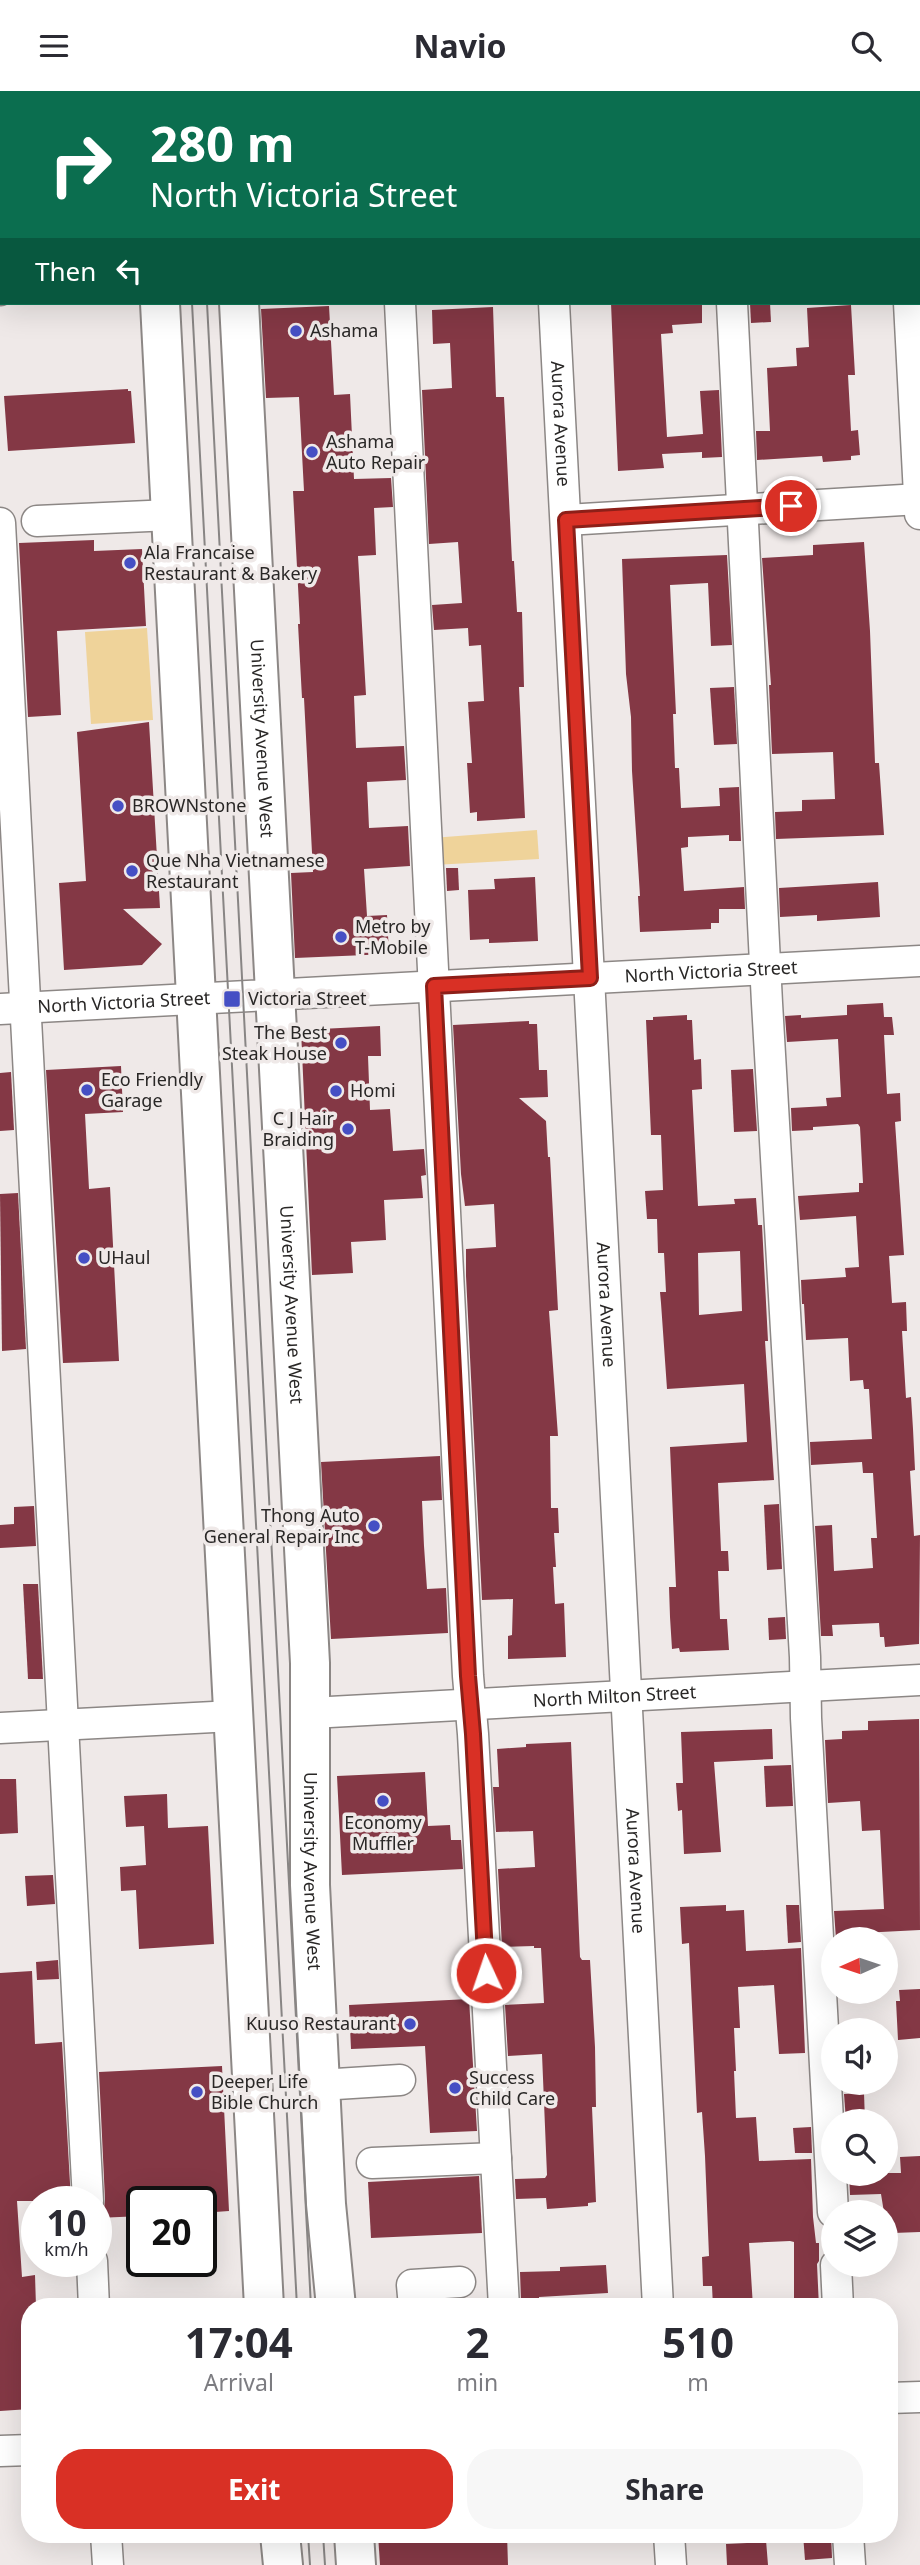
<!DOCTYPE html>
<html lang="en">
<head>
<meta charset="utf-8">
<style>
  body { margin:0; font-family:"Noto Sans",sans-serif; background:#f7f7f7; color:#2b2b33; height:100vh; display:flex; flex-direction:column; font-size:26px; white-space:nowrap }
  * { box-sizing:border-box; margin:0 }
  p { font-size:23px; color:#7c7c81 }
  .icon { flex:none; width:38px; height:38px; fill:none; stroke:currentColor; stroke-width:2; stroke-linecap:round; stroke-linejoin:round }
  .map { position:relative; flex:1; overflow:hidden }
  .details { position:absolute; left:21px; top:2207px; width:877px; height:245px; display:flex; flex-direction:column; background:#fff; border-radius:28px; box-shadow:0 7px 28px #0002 }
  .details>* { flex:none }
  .hud { position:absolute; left:0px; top:0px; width:920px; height:214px; box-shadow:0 7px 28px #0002; background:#0b6e4f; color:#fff; overflow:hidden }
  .needle { width:46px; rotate:267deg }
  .tools { position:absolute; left:821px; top:1836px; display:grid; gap:14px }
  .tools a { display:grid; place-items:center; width:77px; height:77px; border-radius:50%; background:#fff; box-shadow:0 7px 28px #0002; font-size:35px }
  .speed { position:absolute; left:21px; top:2095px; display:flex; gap:14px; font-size:35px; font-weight:700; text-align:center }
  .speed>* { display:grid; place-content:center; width:91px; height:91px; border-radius:50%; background:#fff; box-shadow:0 7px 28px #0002; line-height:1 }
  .speed small { font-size:18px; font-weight:400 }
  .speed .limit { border:4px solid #111; border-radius:10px; background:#fff; color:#111 }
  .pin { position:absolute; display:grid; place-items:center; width:60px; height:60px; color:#fff; margin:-30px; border:4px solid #fff; border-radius:50%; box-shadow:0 2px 7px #0007 }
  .me { position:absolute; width:77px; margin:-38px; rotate:357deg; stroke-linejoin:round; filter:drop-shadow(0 0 5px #0008) }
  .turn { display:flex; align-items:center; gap:24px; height:147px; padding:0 35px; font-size:32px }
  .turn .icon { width:91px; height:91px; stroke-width:2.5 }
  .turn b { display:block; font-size:49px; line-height:60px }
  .then { display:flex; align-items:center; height:66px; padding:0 35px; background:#0003; gap:14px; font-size:26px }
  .eta { display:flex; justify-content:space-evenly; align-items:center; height:119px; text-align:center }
  .eta b { font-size:42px; font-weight:700; line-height:49px }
  .button { display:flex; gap:14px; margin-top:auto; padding:14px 35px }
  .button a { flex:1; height:80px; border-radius:28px; background:#d93025; color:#fff; font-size:28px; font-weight:700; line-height:80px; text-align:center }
  .button a+a { background:#f7f7f7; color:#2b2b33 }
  header { display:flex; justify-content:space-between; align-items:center; height:91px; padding:0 35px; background:#fff; font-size:32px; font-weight:700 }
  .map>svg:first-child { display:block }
  .green { fill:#efd39a }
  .building { fill:#843845; fill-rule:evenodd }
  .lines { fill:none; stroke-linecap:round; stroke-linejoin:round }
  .minor-casing { stroke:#8c8785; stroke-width:33 }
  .major-casing { stroke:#8c8785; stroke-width:42 }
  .path { stroke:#938f8e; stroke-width:4.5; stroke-dasharray:5 3.5; stroke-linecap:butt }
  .minor { stroke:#fff; stroke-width:30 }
  .major { stroke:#fff; stroke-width:38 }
  .tram { stroke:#888584; stroke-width:2 }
  .route-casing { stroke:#8d1f18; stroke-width:18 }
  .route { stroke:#d93025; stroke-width:12 }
  .poi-dot { fill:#454fc4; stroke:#efe9e8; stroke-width:2.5 }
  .labels { text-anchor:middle; stroke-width:7; stroke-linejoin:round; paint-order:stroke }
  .poi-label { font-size:18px; fill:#292726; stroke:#efe9e8; text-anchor:start }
  .street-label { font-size:18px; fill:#292726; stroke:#efe9e8 }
</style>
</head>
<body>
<header><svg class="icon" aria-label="menu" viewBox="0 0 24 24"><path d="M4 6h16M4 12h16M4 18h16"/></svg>Navio<svg class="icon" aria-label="search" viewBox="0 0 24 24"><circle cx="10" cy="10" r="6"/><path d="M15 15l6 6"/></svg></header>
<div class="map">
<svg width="920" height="2474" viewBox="0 0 920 2474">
  <rect width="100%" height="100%" fill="#efe9e8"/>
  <g class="green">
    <polygon points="147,537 153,629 91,633 85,541"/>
    <polygon points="537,739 539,768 434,774 432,747"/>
  </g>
  <g class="building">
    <polygon points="611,212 702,212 702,232 672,234 673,242 661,243 667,346 703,343 700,300 719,299 722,366 702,367 702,361 662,363 664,377 618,380"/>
    <polygon points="750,212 770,212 771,231 751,232"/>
    <polygon points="851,214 855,284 848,284 851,340 858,339 860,364 851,365 851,369 823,371 822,365 757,369 756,340 770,340 767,277 797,275 796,257 809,256 807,217"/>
    <polygon points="329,215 334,304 350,303 354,388 391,387 393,416 374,417 376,464 358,465 366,604 354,605 356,657 404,655 406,689 367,691 369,737 408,735 410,775 364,778 367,825 387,824 389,863 295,867 291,782 313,781 304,607 302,607 298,533 300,533 293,400 304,400 299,306 266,307 261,218"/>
    <polygon points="493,216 496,306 504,306 512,470 514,470 517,521 522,521 524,596 519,596 525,727 477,730 477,721 470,722 467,672 472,672 468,611 484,610 481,554 469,555 468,537 434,539 432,514 462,512 458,451 429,453 422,299 452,297 450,252 433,253 432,219"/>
    <polygon points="128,298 128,300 131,300 135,352 8,360 4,305"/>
    <polygon points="94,449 94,460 142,458 146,535 57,540 61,624 28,626 19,452"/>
    <polygon points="864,451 870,540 875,672 879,672 884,744 776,748 775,721 802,720 802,709 835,708 833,661 772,663 769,594 771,594 762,467 813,464 813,454"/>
    <polygon points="727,464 732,554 711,555 708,492 670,494 676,623 673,623 675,677 679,677 681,717 720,715 719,697 739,696 741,750 729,750 729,744 688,746 688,756 681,757 684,800 744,796 745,818 719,818 719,832 711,832 711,838 640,841 638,805 640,805 632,680 631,626 626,583 622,468"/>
    <polygon points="734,596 737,653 714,654 710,597"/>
    <polygon points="149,631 160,817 123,818 162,853 142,874 64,879 59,792 86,790 77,641"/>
    <polygon points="446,777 458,777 459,799 447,800"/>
    <polygon points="535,786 538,850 489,852 489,848 470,849 468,799 495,798 494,788"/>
    <polygon points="878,791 880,826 817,830 817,824 780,826 779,797"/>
    <polygon points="883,912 884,926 892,926 894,944 884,944 887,1003 900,1002 901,1030 895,1031 904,1164 889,1165 892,1212 906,1211 907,1240 902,1240 906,1307 911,1306 913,1338 915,1379 910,1380 914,1445 920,1444 919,1553 885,1556 884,1546 880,1546 879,1532 832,1534 833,1545 821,1545 815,1435 832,1434 834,1480 873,1477 871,1447 877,1447 873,1382 863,1382 862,1371 811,1374 810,1351 872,1348 869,1298 864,1298 863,1289 850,1290 848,1247 806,1249 804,1213 802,1213 801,1189 846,1186 845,1177 859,1176 856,1125 800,1129 798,1105 859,1101 859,1092 863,1092 860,1036 858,1033 813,1036 813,1039 792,1040 791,1017 827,1015 826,1007 841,1006 838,948 787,951 785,925 801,924 801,927 847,924 847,914"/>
    <path d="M687 924V929H692L694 969 701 968 702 998 692 999 698 1115 735 1113 734 1108 756 1107 758 1134H762L768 1250H765L774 1389 718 1392 721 1460H728L729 1480H718L720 1528H727L729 1559 680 1561 679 1557 672 1558 670 1526 669 1496H676L670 1356 747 1351 744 1293 667 1298 661 1212 660 1201H666L664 1162H658L657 1128H647L645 1100 663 1099 661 1044H651L646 929H653V926ZM740 1160 742 1220 699 1224 698 1162Z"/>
    <polygon points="529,930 529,933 537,933 539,979 547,979 548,1006 519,1007 546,1030 548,1066 550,1066 558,1219 549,1220 558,1345 550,1345 551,1417 558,1417 559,1442 554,1442 556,1476 553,1476 555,1513 564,1512 566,1566 508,1568 508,1545 512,1544 513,1508 482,1509 466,1185 466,1158 496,1156 494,1113 465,1115 461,1083 453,934"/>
    <polygon points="380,935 381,965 368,965 370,1019 390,1018 393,1060 424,1058 426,1084 421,1085 423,1107 384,1109 386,1149 351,1151 353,1182 312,1184 301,939"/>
    <polygon points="121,975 123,1021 85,1023 89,1098 110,1096 119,1270 63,1272 46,979"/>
    <polygon points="753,978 757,1040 734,1041 731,979"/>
    <polygon points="11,981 14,1039 0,1040 0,982"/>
    <polygon points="18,1102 26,1258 2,1260 0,1103"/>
    <polygon points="440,1365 442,1409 422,1410 424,1455 427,1498 446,1497 448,1542 331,1548 321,1371"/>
    <polygon points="779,1413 782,1478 767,1479 764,1414"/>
    <polygon points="34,1415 36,1455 0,1457 0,1434 14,1433 14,1416"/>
    <polygon points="23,1493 38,1493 43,1588 28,1588"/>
    <polygon points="785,1526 786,1548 769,1549 768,1527"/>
    <polygon points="919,1628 920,1839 861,1842 861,1846 836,1848 834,1820 884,1818 880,1739 862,1740 860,1710 828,1712 825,1649 842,1648 842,1640 868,1639 868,1630"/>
    <polygon points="772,1638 773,1668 714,1671 721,1761 684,1763 682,1719 678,1720 676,1692 683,1692 681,1641"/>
    <polygon points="571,1651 580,1866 582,1869 590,1869 595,1956 596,2016 592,2016 596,2111 588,2112 588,2115 547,2118 546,2107 516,2108 515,2088 545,2087 547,2084 542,1963 508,1965 505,1914 544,1912 541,1857 534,1857 534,1855 502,1856 498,1778 535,1776 533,1740 496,1741 493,1696 499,1696 497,1658 526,1656 526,1653"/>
    <polygon points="791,1674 793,1715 766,1716 764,1675"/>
    <polygon points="425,1681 428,1735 450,1734 451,1749 461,1749 463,1778 342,1784 337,1685"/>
    <polygon points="0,1688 16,1688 18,1742 0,1743"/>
    <polygon points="167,1703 168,1737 208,1735 214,1853 139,1858 136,1799 121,1800 120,1776 146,1774 144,1735 126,1736 124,1705"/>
    <polygon points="53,1784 55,1813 27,1815 25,1785"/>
    <polygon points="726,1814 726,1820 744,1819 746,1860 801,1857 805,1962 779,1963 774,1894 738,1896 740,1937 734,1937 736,1980 734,1980 736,2027 756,2026 759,2070 811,2068 813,2126 816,2152 819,2152 819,2170 817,2173 819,2216 794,2216 794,2151 790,2150 749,2152 753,2216 713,2216 712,2195 703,2195 702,2166 709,2165 705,2065 702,2021 697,2022 689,1852 682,1853 680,1816"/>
    <polygon points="786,1814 799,1814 801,1851 788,1852"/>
    <polygon points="58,1869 59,1888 37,1889 36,1871"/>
    <polygon points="32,1880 35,1953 62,1951 71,2110 17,2110 22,2186 35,2184 36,2216 30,2216 30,2318 0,2320 0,1882"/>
    <polygon points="920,1898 920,1947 898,1949 896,1910 900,1910 899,1899"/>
    <polygon points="469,1908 477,2040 430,2042 425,1955 351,1958 349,1914"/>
    <polygon points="222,1975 229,2120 201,2122 201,2110 142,2110 142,2125 97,2127 104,2117 105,2109 99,1981"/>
    <polygon points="864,2002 865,2030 846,2030 844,2003"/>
    <polygon points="811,2036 812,2062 795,2062 793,2037"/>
    <polygon points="920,2065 920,2141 893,2142 893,2134 886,2134 881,2103 850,2104 849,2082 901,2082 900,2066"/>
    <polygon points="479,2085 482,2142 371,2147 368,2091"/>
    <polygon points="606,2174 608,2202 539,2206 539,2209 521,2210 520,2181 560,2180 560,2176"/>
    <polygon points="378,2443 507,2443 508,2474 380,2474"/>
    <polygon points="803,2443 831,2443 832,2467 805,2469"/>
    <polygon points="753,2448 766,2449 768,2474 727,2474 726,2453 747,2452"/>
  </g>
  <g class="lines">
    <g class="minor-casing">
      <g id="minor">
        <polyline points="389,0 389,2"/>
        <polyline points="544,0 544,2"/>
        <polyline points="720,0 720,2"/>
        <polyline points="898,0 898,2"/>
        <polyline points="0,199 2,198"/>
        <polyline points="400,212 468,1585 473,1643 504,2216"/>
        <path id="s1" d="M554 212 658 2216"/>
        <polyline points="732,212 767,912 805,1566 806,1627 833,2121"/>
        <polyline points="909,212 920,423"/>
        <polyline points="566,429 920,408"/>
        <polyline points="37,430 171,424"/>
        <polyline points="0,432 88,2110"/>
        <path id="s2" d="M0 918 920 870"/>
        <path id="s3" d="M311 1622 920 1589"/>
        <polyline points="0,1637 233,1625"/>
        <polyline points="320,1994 400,1989"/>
        <polyline points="372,2072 496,2067"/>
        <polyline points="92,2170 94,2216"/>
        <polyline points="836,2174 838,2216"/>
        <polyline points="414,2216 412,2194 460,2191"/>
        <polyline points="889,2307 920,2306"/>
        <polyline points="0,2360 30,2359"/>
        <polyline points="106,2443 108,2474"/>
        <polyline points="669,2443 671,2474"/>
        <polyline points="848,2443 850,2474"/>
      </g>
    </g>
    <g class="major-casing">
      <g id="major">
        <polyline points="160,0 160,2"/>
        <polyline points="228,0 228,2"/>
        <polyline points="160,212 264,2216"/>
        <path id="s4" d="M239 212 310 1572V1794L326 2113 336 2216"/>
        <polyline points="280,2443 283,2474"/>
        <polyline points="354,2443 356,2474"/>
      </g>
    </g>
    <polyline class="path" points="23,0 24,2"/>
    <use href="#minor" class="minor"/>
    <use href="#major" class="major"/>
    <g class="tram">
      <polyline points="181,0 181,2"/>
      <polyline points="196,0 196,2"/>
      <polyline points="192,212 297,2216"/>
      <polyline points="207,212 311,2216"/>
      <polyline points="308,2443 310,2474"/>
      <polyline points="323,2443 325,2474"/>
    </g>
  </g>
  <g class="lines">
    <g class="route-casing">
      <polyline id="route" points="486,1882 473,1643 468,1585 434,895 590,887 566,429 791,415"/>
    </g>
    <use href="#route" class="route"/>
  </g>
  <g class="poi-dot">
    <circle cx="296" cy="240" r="7"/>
    <circle cx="312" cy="361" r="7"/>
    <circle cx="130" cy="472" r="7"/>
    <circle cx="118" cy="715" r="7"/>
    <circle cx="132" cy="780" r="7"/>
    <circle cx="341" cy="846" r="7"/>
    <rect x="223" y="899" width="18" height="18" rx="3.5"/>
    <circle cx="341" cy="952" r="7"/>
    <circle cx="87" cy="999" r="7"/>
    <circle cx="336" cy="1000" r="7"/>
    <circle cx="348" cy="1038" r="7"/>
    <circle cx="84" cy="1167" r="7"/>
    <circle cx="374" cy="1435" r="7"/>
    <circle cx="383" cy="1710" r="7"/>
    <circle cx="410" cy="1933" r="7"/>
    <circle cx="455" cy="1997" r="7"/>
    <circle cx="197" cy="2001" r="7"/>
  </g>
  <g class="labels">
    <g class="poi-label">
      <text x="310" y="246">Ashama</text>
      <text x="326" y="357">Ashama<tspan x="326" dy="21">Auto Repair</tspan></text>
      <text x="144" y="468">Ala Francaise<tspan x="144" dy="21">Restaurant &amp; Bakery</tspan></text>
      <text x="132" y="721">BROWNstone</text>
      <text x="146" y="776">Que Nha Vietnamese<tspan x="146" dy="21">Restaurant</tspan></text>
      <text x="355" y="842">Metro by<tspan x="355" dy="21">T-Mobile</tspan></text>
      <text x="248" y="914">Victoria Street</text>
      <text x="327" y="948" text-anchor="end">The Best<tspan x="327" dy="21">Steak House</tspan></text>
      <text x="101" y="995">Eco Friendly<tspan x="101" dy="21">Garage</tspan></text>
      <text x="350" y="1006">Homi</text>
      <text x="334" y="1034" text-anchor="end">C J Hair<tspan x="334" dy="21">Braiding</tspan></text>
      <text x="98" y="1173">UHaul</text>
      <text x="360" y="1431" text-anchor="end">Thong Auto<tspan x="360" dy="21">General Repair Inc</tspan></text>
      <text x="383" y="1738" text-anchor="middle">Economy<tspan x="383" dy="21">Muffler</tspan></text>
      <text x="396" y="1939" text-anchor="end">Kuuso Restaurant</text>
      <text x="469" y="1993">Success<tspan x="469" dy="21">Child Care</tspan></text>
      <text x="211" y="1997">Deeper Life<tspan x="211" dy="21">Bible Church</tspan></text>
    </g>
    <g class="street-label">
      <text dy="6" stroke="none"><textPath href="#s1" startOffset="121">Aurora Avenue</textPath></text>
      <text dy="6" stroke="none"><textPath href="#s4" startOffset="436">University Avenue West</textPath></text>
      <text dy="6" stroke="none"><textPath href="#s2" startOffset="712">North Victoria Street</textPath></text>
      <text dy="6" stroke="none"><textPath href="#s2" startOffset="124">North Victoria Street</textPath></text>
      <text dy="6" stroke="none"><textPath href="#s4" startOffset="1003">University Avenue West</textPath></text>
      <text dy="6" stroke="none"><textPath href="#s1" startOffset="1003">Aurora Avenue</textPath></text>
      <text dy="6" stroke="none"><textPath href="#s3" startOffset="304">North Milton Street</textPath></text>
      <text dy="6" stroke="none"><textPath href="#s4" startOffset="1570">University Avenue West</textPath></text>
      <text dy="6" stroke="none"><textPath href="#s1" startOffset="1570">Aurora Avenue</textPath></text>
    </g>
  </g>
</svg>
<div class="tools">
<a><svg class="needle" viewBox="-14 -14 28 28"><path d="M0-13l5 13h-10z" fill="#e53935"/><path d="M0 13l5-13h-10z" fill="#7c7c81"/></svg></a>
<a><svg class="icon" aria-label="sound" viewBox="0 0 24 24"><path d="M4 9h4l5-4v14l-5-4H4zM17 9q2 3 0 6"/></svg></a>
<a><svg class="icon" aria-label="search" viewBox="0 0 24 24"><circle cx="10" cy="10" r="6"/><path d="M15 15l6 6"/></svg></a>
<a><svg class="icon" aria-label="layers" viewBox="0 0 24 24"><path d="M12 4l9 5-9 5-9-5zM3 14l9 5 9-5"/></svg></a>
</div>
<div class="speed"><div>10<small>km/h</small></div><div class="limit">20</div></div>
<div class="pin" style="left:791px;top:415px;background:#d93025"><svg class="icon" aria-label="arrive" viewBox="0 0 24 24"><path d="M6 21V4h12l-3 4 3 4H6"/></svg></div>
<svg class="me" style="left:486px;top:1882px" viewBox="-20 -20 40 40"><circle r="17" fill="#d93025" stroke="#fff" stroke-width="3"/><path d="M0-11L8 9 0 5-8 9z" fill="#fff"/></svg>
<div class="hud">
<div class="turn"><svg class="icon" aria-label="right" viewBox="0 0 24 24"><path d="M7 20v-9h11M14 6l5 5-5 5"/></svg><div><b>280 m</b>North Victoria Street</div></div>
<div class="then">Then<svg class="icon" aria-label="left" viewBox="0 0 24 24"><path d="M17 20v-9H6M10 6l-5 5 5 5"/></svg></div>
</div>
<section class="details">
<div class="eta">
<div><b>17:04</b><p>Arrival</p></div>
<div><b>2</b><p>min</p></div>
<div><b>510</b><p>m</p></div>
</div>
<div class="button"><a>Exit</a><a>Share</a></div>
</section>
</div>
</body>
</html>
